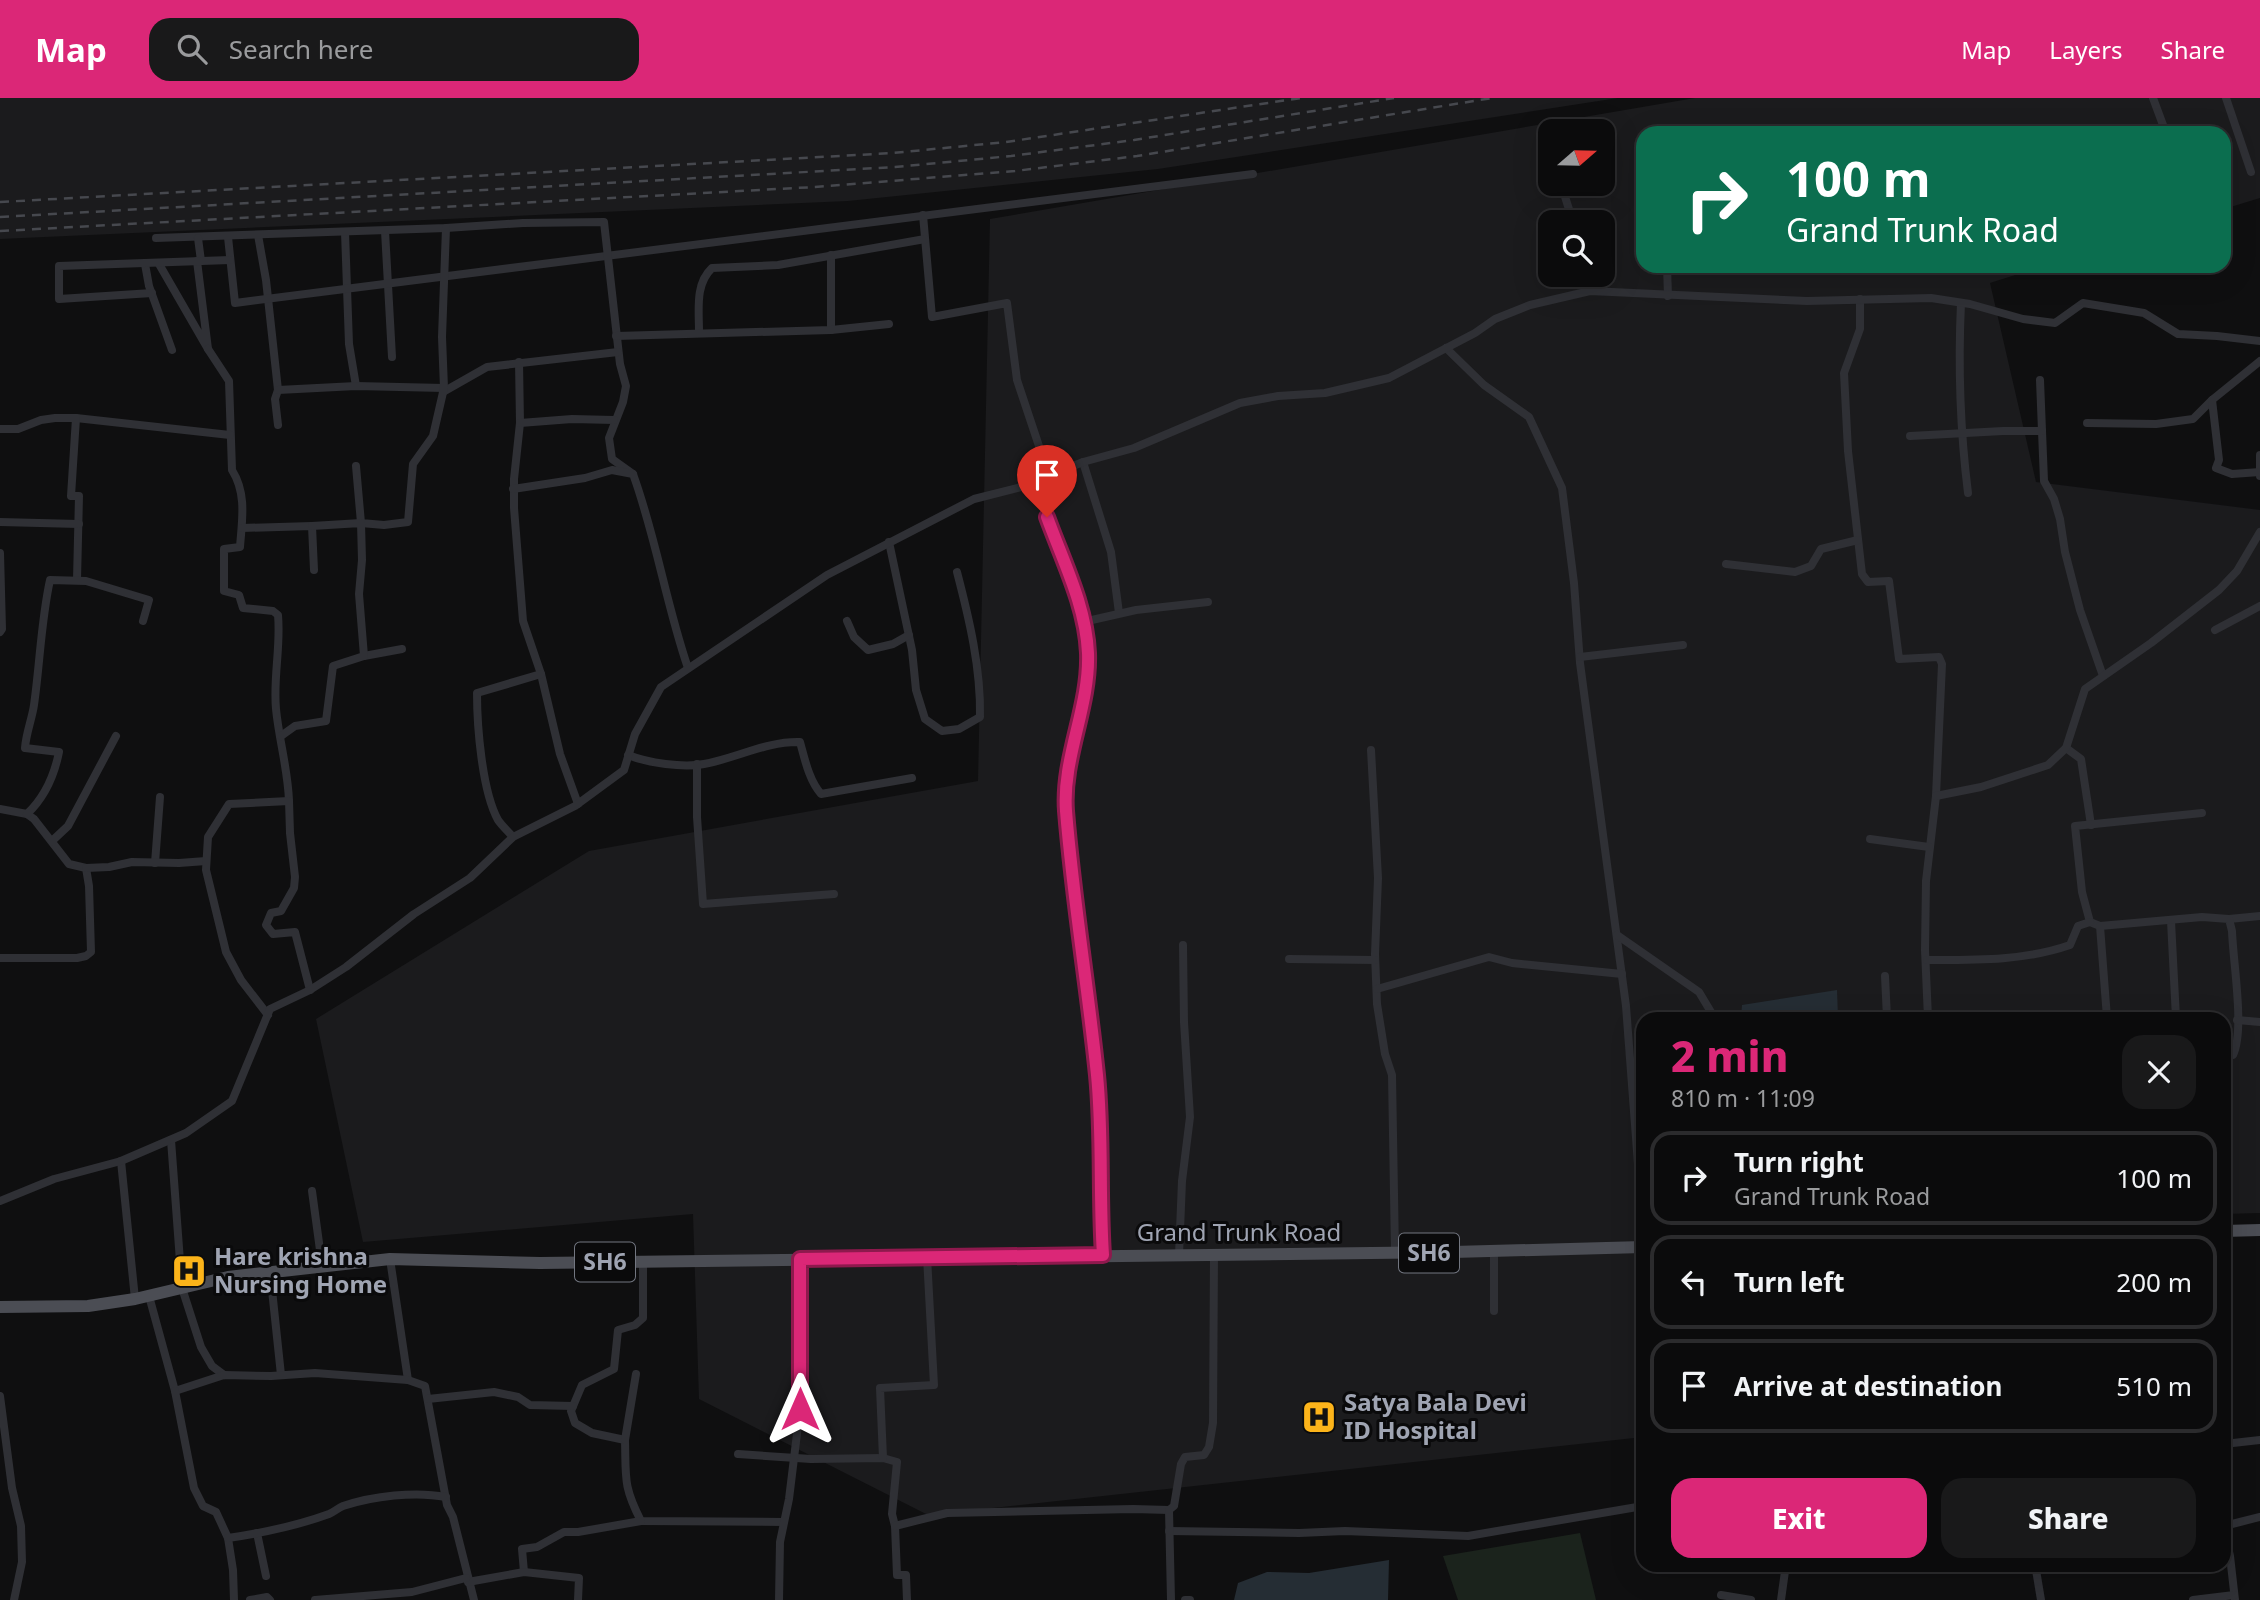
<!DOCTYPE html>
<html lang="en">
<head>
<meta charset="utf-8">
<style>
  body { margin:0; font-family:"Noto Sans",sans-serif; background:#19191a; color:#f1f3f6; height:100vh; display:flex; flex-direction:column; font-size:26px; white-space:nowrap }
  * { box-sizing:border-box; margin:0 }
  p { font-size:23px; color:#9a9b9d }
  .icon { flex:none; width:38px; height:38px; fill:none; stroke:currentColor; stroke-width:2; stroke-linecap:round; stroke-linejoin:round }
  .map { position:relative; flex:1; overflow:hidden }
  .panel { position:absolute; left:1636px; top:914px; width:595px; height:560px; display:flex; flex-direction:column; background:#0b0b0c; border-radius:21px; box-shadow:0 7px 28px #0002,0 0 0 2px #2b2b2d }
  .panel>* { flex:none }
  .guide { position:absolute; left:1636px; top:28px; width:595px; height:147px; border-radius:21px; box-shadow:0 7px 28px #0002,0 0 0 2px #2b2b2d; background:#0b6e4f; color:#fff; overflow:hidden }
  .needle { width:46px; rotate:70deg }
  .controls { position:absolute; left:1538px; top:21px; display:grid; gap:14px }
  .controls a { display:grid; place-items:center; width:77px; height:77px; border-radius:14px; background:#0b0b0c; box-shadow:0 7px 28px #0002,0 0 0 2px #2b2b2d; font-size:35px }
  .pin { position:absolute; display:grid; place-items:center; width:60px; height:60px; color:#fff; margin:-72px -30px; border-radius:50% 50% 50% 0; rotate:-45deg; box-shadow:0 0 7px #0007 }
  .pin .icon { rotate:45deg }
  .me { position:absolute; width:77px; margin:-38px; rotate:0deg; stroke-linejoin:round; filter:drop-shadow(0 0 5px #0008) }
  .turn { display:flex; align-items:center; gap:24px; height:147px; padding:0 35px; font-size:32px }
  .turn .icon { width:91px; height:91px; stroke-width:2.5 }
  .turn b { display:block; font-size:49px; line-height:60px }
  .round { display:grid; place-items:center; flex:none; width:74px; height:74px; border-radius:21px; background:#19191a }
  .head { display:flex; align-items:center; justify-content:space-between; height:119px; padding:0 35px }
  h1 { font-size:42px; font-weight:800; line-height:52px; color:#db2777 }
  .action { display:flex; gap:14px; margin-top:auto; padding:14px 35px }
  .action a { flex:1; height:80px; border-radius:21px; background:#db2777; color:#fff; font-size:28px; font-weight:800; line-height:80px; text-align:center }
  .action a+a { background:#19191a; color:#f1f3f6 }
  ul { padding:0; list-style:none }
  li { display:flex; align-items:center; gap:21px; height:94px; margin:0 14px 10px; padding:0 21px; border:4px solid #2b2b2d; border-radius:21px }
  li div { flex:1 }
  li b { display:block; font-size:26px }
  li em { font-style:normal }
  header { display:flex; align-items:center; gap:42px; box-sizing:border-box; height:98px; padding:0 35px; background:#db2777; color:#fff }
  header strong { font-size:33px }
  nav { display:flex; gap:38px; margin-inline-start:auto; font-size:24px }
  .search { width:490px; height:63px; background:#19191a; display:flex; align-items:center; gap:18px; box-sizing:border-box; padding:0 24px; border-radius:21px; color:#9a9b9d; font-size:26px }
  .map>svg:first-child { display:block }
  .built { fill:#1b1b1d; fill-rule:evenodd }
  .green { fill:#1b231c }
  .water { fill:#252d34 }
  .lines { fill:none; stroke-linecap:round; stroke-linejoin:round }
  .street { stroke:#2f3035; stroke-width:8 }
  .primary { stroke:#4b4d54; stroke-width:12 }
  .rail { stroke:#46484e; stroke-width:2.5; stroke-dasharray:9 7; stroke-linecap:butt }
  .route-casing { stroke:#8e194d; stroke-width:18 }
  .route { stroke:#db2777; stroke-width:12 }
  .labels { text-anchor:middle; stroke-width:6; stroke-linejoin:round; paint-order:stroke }
  .shield { fill:#0a0a0b; stroke:#727680; stroke-width:2 }
  .shield-label { font-size:23px; font-weight:bold; fill:#9fa4b2 }
  .street-label { font-size:24px; fill:#9fa4b2; stroke:#0a0a0b }
  .poi-label { font-size:24px; font-weight:bold; fill:#9fa4b2; stroke:#0a0a0b; text-anchor:start }
</style>
</head>
<body>
<header>
<strong>Map</strong>
<div class="search"><svg class="icon" aria-label="search" viewBox="0 0 24 24"><circle cx="10" cy="10" r="6"/><path d="M15 15l6 6"/></svg>Search here</div>
<nav><a>Map</a><a>Layers</a><a>Share</a></nav>
</header>
<div class="map">
<svg width="2260" height="1502" viewBox="0 0 2260 1502">
  <rect width="100%" height="100%" fill="#0f0f10"/>
  <g class="built">
    <polygon points="0,0 1618,0 1158,71 848,103 0,141"/>
    <path d="M1695 0H2260V100L2224 111V35H1643V168H2043L1990 185 2036 384 2260 412V1115L2224 1116V920H1643V1339L928 1417 699 1301 693 1116 363 1144 316 921 589 753 978 683 990 121ZM1550 33H1603V86H1550ZM1550 124H1603V177H1550Z"/>
  </g>
  <polygon class="green" points="1580,1435 1596,1502 1458,1502 1443,1458"/>
  <g class="water">
    <polygon points="1837,892 1838,919 1741,920 1742,907"/>
    <polygon points="1389,1462 1388,1502 1234,1502 1238,1485 1267,1474 1309,1475"/>
  </g>
  <g class="lines">
    <g class="street">
      <polyline points="2153,0 2166,35"/>
      <polyline points="2226,0 2251,74"/>
      <polyline points="1561,86 1573,124"/>
      <polyline points="923,117 932,219 1007,205 1017,282 1049,378"/>
      <polyline points="385,133 392,259"/>
      <polyline points="345,134 349,246 356,288"/>
      <polyline points="258,137 266,182 278,292 275,301 278,327"/>
      <polyline points="228,139 235,205 1253,76"/>
      <polyline points="156,140 446,130 523,125 604,124 620,266 626,288 623,304 609,340 612,361 633,376"/>
      <polyline points="198,140 201,163"/>
      <polyline points="831,157 831,232"/>
      <polyline points="145,166 149,188 172,252"/>
      <polyline points="159,166 208,251 197,163"/>
      <polyline points="1667,168 1668,198"/>
      <polyline points="1586,177 1590,193"/>
      <polyline points="152,195 59,201 59,168 230,162"/>
      <polyline points="1860,201 1860,231 1844,275 1848,353 1862,476 1868,484 1889,483 1899,561 1939,559 1942,566 1936,698 1926,783 1925,852 1928,920"/>
      <path d="M1961 205C1958 269 1960 331 1968 395"/>
      <path d="M699 234C699 211 695 186 712 170L778 167 925 141"/>
      <polyline points="616,238 831,232 889,226"/>
      <polyline points="1446,250 1484,287 1529,319 1562,390 1574,485 1580,565 1626,908 1643,1132"/>
      <path d="M208 251 229 283 232 372C247 396 242 422 240 449L224 451V493L239 497 243 510 273 513 278 517C281 549 273 579 276 611 279 642 288 672 289 703"/>
      <polyline points="519,264 520,325 514,381 514,410 523,523 541,576 560,656 578,706"/>
      <polyline points="278,292 356,288 444,290"/>
      <polyline points="443,294 487,269 618,254"/>
      <polyline points="76,320 230,337"/>
      <polyline points="520,325 572,321 614,322"/>
      <polyline points="2087,325 2156,326 2193,321 2212,302"/>
      <polyline points="0,331 18,331 41,322 55,320 76,320 71,398 79,398 77,482"/>
      <polyline points="2042,333 2044,383 2054,401 2060,421 2065,454 2080,512 2103,578"/>
      <polyline points="1910,338 2003,333 2042,333 2040,282"/>
      <polyline points="2260,357 2260,378"/>
      <polyline points="1083,364 1111,454 1119,515"/>
      <polyline points="356,368 361,425 384,427 408,424 413,366 433,338 444,290 442,239 446,130"/>
      <polyline points="2260,374 2232,376 2216,370 2219,362 2212,302 2260,263"/>
      <polyline points="1037,383 1047,419 1079,502 1088,555 1084,597 1070,664 1066,710 1097,978 1100,1114 1103,1157"/>
      <path d="M513 391 585 380 612 372 633 376C656 439 666 506 688 570"/>
      <polyline points="0,424 79,426"/>
      <polyline points="242,430 312,428 314,472"/>
      <path d="M889 444 912 552 916 592 925 621 942 633 959 631 980 619C981 570 969 520 957 474"/>
      <polyline points="0,455 2,531 0,534"/>
      <polyline points="1726,466 1795,474 1811,468 1821,451 1858,442"/>
      <polyline points="847,523 854,539 868,552 893,546 909,537"/>
      <polyline points="1083,524 1136,512 1208,504"/>
      <polyline points="2215,532 2260,508"/>
      <polyline points="364,558 402,551"/>
      <polyline points="1580,559 1683,547"/>
      <polyline points="281,638 295,628 326,623 333,568 364,558 359,496 362,462 361,425 312,428"/>
      <polyline points="2066,650 2081,661 2091,727"/>
      <polyline points="1371,652 1378,780 1375,856 1377,906 1385,956 1392,977 1395,1155"/>
      <path d="M628 657C648 665 683 670 704 666 737 660 767 643 800 644 805 662 809 682 821 696L912 680"/>
      <polyline points="697,666 697,719 703,806 834,796"/>
      <polyline points="1936,698 1981,689 2048,667 2066,650 2085,591 2151,545 2219,492 2237,473 2260,434"/>
      <polyline points="0,711 27,716 34,721 69,766 86,770 89,788 91,854 86,858 77,860 0,860"/>
      <path d="M27 716C45 699 54 679 59 654L25 650C26 635 32 621 34 607 40 565 41 523 50 482L86 483 149 502 143 523"/>
      <path d="M513 739C508 733 502 728 498 722 482 693 477 628 477 595L541 576"/>
      <polyline points="1870,741 1929,749"/>
      <polyline points="52,743 68,728 116,638"/>
      <polyline points="155,765 160,699"/>
      <polyline points="86,770 109,769 132,764 179,765 206,763"/>
      <polyline points="2229,821 2260,818"/>
      <polyline points="2171,823 2176,920"/>
      <polyline points="2100,828 2090,824 2082,794 2075,728 2202,715"/>
      <polyline points="1617,837 1699,894 1711,914 1710,920"/>
      <polyline points="1289,861 1375,862"/>
      <path d="M1927 862C1975 862 2024 863 2070 847L2078 828 2090 824"/>
      <polyline points="1885,878 1887,920"/>
      <polyline points="1377,891 1489,859 1512,865 1622,876"/>
      <polyline points="268,917 241,882 226,854 206,772 208,739 229,706 289,703 290,735 295,779 294,790 281,813 271,815 266,827 273,836 295,834 310,892"/>
      <path d="M2107 920 2100 828 2202 819 2229 821 2232 833C2233 864 2245 932 2233 957L2224 958"/>
      <polyline points="2237,922 2260,924"/>
      <polyline points="171,1042 182,1190 201,1249 212,1268 224,1277"/>
      <polyline points="121,1063 135,1201"/>
      <polyline points="312,1093 322,1167"/>
      <polyline points="0,1103 54,1081 121,1063 186,1035 232,1003 270,911 310,892 346,869 414,816 470,780 513,739 575,708 624,672 635,636 661,589 827,477 974,401 1021,389 1083,364 1134,350 1240,305 1278,298 1325,295 1389,280 1475,235 1495,221 1530,207 1590,193 1807,203 1931,200 1970,206 2023,221 2055,225 2083,205 2144,215 2178,236 2217,238 2260,243"/>
      <polyline points="1494,1153 1494,1213"/>
      <polyline points="1179,1157 1182,1083 1190,1019 1184,924 1183,847"/>
      <polyline points="390,1161 408,1282"/>
      <path d="M643 1163V1220L635 1227 618 1232 614 1271 582 1287 571 1313 575 1325 592 1335 625 1342C626 1380 623 1388 641 1423L783 1424"/>
      <polyline points="270,1173 281,1277"/>
      <polyline points="149,1198 175,1293 224,1277 271,1278 315,1275 408,1282 425,1288 447,1407 453,1419 474,1502"/>
      <polyline points="175,1293 194,1390 203,1408 216,1414 228,1440 233,1472 234,1502"/>
      <polyline points="0,1298 12,1390 21,1428 22,1464 14,1502"/>
      <polyline points="428,1301 494,1294 518,1299 530,1307 573,1308"/>
      <polyline points="625,1342 636,1276"/>
      <polyline points="2224,1346 2260,1342"/>
      <polyline points="738,1356 811,1361 883,1360 897,1364 892,1416 895,1428 897,1477 906,1477 907,1502"/>
      <polyline points="883,1360 880,1290 934,1287 927,1159"/>
      <polyline points="895,1428 947,1415 1133,1411 1169,1412"/>
      <polyline points="2224,1428 2260,1419"/>
      <polyline points="2224,1431 2230,1458 2235,1502"/>
      <polyline points="1169,1433 1299,1435 1345,1433 1468,1438 1643,1408"/>
      <polyline points="257,1435 266,1478"/>
      <path d="M228 1440C262 1435 296 1428 329 1416 334 1414 338 1410 343 1408 373 1398 415 1393 446 1399"/>
      <polyline points="2035,1466 2041,1502"/>
      <polyline points="524,1474 522,1451 537,1449 564,1434 578,1434 641,1423"/>
      <polyline points="468,1484 524,1474 579,1480 578,1502"/>
      <polyline points="1721,1497 1751,1502"/>
      <polyline points="250,1502 267,1499 270,1502"/>
      <polyline points="315,1502 412,1494 466,1480"/>
      <polyline points="779,1502 780,1444 789,1401 800,1311 800,1161"/>
      <polyline points="1171,1502 1169,1412 1174,1408 1181,1366 1185,1359 1204,1357 1209,1349 1213,1325 1214,1156"/>
      <polyline points="1185,1502 1190,1502"/>
      <polyline points="1781,1502 1786,1466"/>
      <polyline points="2193,1502 2234,1497"/>
    </g>
    <g class="primary">
      <polyline points="2224,1133 2260,1132"/>
      <polyline points="0,1209 88,1208 135,1201 228,1179 390,1161 540,1165 1453,1154 1643,1149"/>
    </g>
    <g class="rail">
      <polyline points="0,104 893,55 1006,44 1301,0"/>
      <polyline points="0,119 895,69 1011,58 1134,42 1394,0"/>
      <polyline points="0,133 815,89 1015,73 1137,58 1492,0"/>
    </g>
  </g>
  <g class="lines">
    <g class="route-casing">
      <path id="route" d="M800 1311V1161L1103 1157C1099 1097 1103 1037 1097 977 1088 889 1073 801 1066 713 1062 660 1090 609 1088 555 1086 508 1063 463 1047 419"/>
    </g>
    <use href="#route" class="route"/>
  </g>
  <defs>
    <g id="hospital-square" transform="scale(1.75)"><rect x="-9" y="-9" width="18" height="18" rx="4" fill="#fcb41a" stroke="#0a0a0b"/><path d="M-5-5h3v3.5h4V-5h3V5h-3V1.5h-4V5h-3Z" fill="#111"/></g>
  </defs>
  <g fill-rule="evenodd">
    <use href="#hospital-square" x="189" y="1173"/>
    <use href="#hospital-square" x="1319" y="1319"/>
  </g>
  <g class="labels">
    <g class="shield">
      <rect x="1399" y="1135.5" width="60" height="39" rx="5"/>
      <rect x="575" y="1144.5" width="60" height="39" rx="5"/>
    </g>
    <g class="shield-label">
      <text x="1429" y="1163">SH6</text>
      <text x="605" y="1172">SH6</text>
    </g>
    <g class="street-label">
      <text x="1239" y="1143">Grand Trunk Road</text>
    </g>
    <g class="poi-label">
      <text x="214" y="1167">Hare krishna<tspan x="214" dy="28">Nursing Home</tspan></text>
      <text x="1344" y="1313">Satya Bala Devi<tspan x="1344" dy="28">ID Hospital</tspan></text>
    </g>
  </g>
</svg>
<div class="controls">
<a><svg class="needle" viewBox="-14 -14 28 28"><path d="M0-13l5 13h-10z" fill="#e53935"/><path d="M0 13l5-13h-10z" fill="#9a9b9d"/></svg></a>
<a><svg class="icon" aria-label="search" viewBox="0 0 24 24"><circle cx="10" cy="10" r="6"/><path d="M15 15l6 6"/></svg></a>
</div>
<div class="pin" style="left:1047px;top:419px;background:#d93025"><svg class="icon" aria-label="arrive" viewBox="0 0 24 24"><path d="M6 21V4h12l-3 4 3 4H6"/></svg></div>
<svg class="me" style="left:800px;top:1311px" viewBox="-20 -20 40 40"><path d="M0-17L14 15 0 8-14 15z" fill="#db2777" stroke="#fff" stroke-width="4"/></svg>
<div class="guide">
<div class="turn"><svg class="icon" aria-label="right" viewBox="0 0 24 24"><path d="M7 20v-9h11M14 6l5 5-5 5"/></svg><div><b>100 m</b>Grand Trunk Road</div></div>
</div>
<section class="panel">
<div class="head"><div><h1>2 min</h1><p>810 m · 11:09</p></div><a class="round"><svg class="icon" aria-label="close" viewBox="0 0 24 24"><path d="M6 6l12 12M18 6L6 18"/></svg></a></div>
<ul>
<li><svg class="icon" aria-label="right" viewBox="0 0 24 24"><path d="M7 20v-9h11M14 6l5 5-5 5"/></svg><div><b>Turn right</b><p>Grand Trunk Road</p></div><em>100 m</em></li>
<li><svg class="icon" aria-label="left" viewBox="0 0 24 24"><path d="M17 20v-9H6M10 6l-5 5 5 5"/></svg><div><b>Turn left</b></div><em>200 m</em></li>
<li><svg class="icon" aria-label="arrive" viewBox="0 0 24 24"><path d="M6 21V4h12l-3 4 3 4H6"/></svg><div><b>Arrive at destination</b></div><em>510 m</em></li>
</ul>
<div class="action"><a>Exit</a><a>Share</a></div>
</section>
</div>
</body>
</html>
